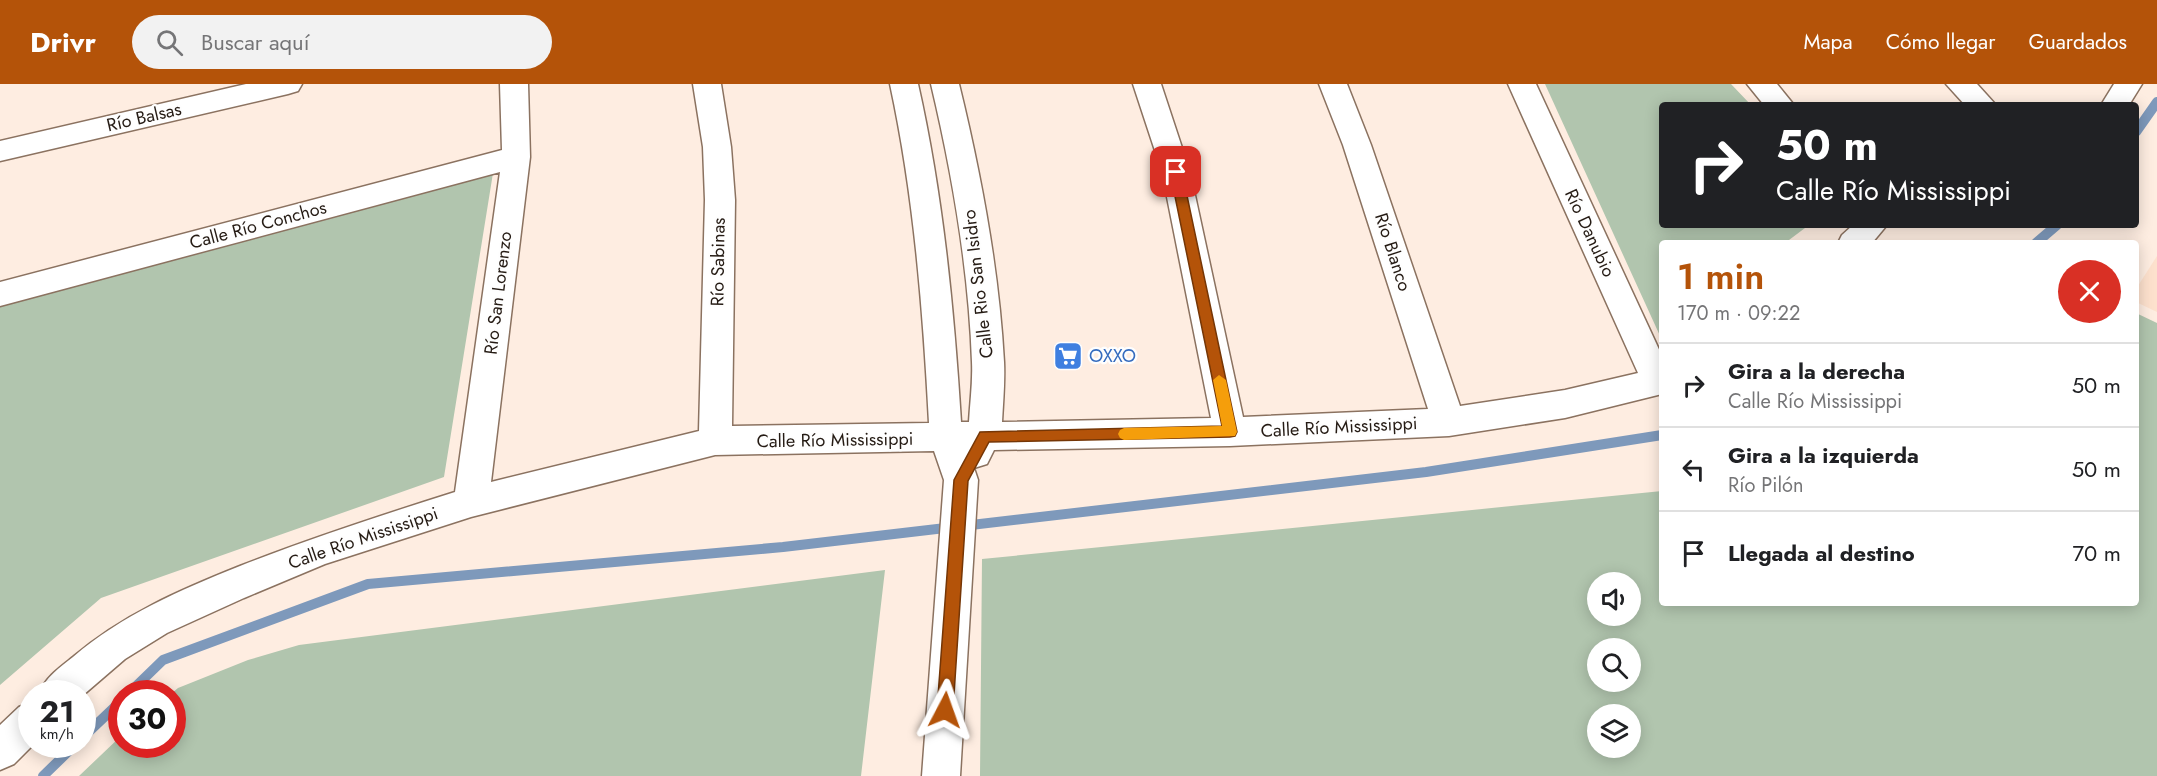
<!DOCTYPE html>
<html lang="es">
<head>
<meta charset="utf-8">
<style>
  body { margin:0; font-family:Jost,sans-serif; background:#f2f2f2; color:#202124; height:100vh; display:flex; flex-direction:column; font-size:22px; white-space:nowrap }
  * { box-sizing:border-box; margin:0 }
  p { font-size:20px; color:#757577 }
  .icon { flex:none; width:33px; height:33px; fill:none; stroke:currentColor; stroke-width:2; stroke-linecap:round; stroke-linejoin:round }
  .map { position:relative; flex:1; overflow:hidden }
  .panel { position:absolute; left:1659px; top:156px; width:480px; height:366px; display:flex; flex-direction:column; background:#fff; border-radius:6px; box-shadow:0 3px 15px #0003 }
  .panel>* { flex:none }
  .guide { position:absolute; left:1659px; top:18px; width:480px; height:126px; border-radius:6px; box-shadow:0 3px 15px #0003; background:#202124; color:#fff; overflow:hidden }
  .controls { position:absolute; left:1587px; top:488px; display:grid; gap:12px }
  .controls a { display:grid; place-items:center; width:54px; height:54px; border-radius:50%; background:#fff; box-shadow:0 3px 15px #0003; font-size:30px }
  .speed { position:absolute; left:18px; top:596px; display:flex; gap:12px; font-size:30px; font-weight:700; text-align:center }
  .speed>* { display:grid; place-content:center; width:78px; height:78px; border-radius:50%; background:#fff; box-shadow:0 3px 15px #0003; line-height:1 }
  .speed small { font-size:15px; font-weight:400 }
  .speed .limit { border:9px solid #d22; background:#fff; color:#111 }
  .pin { position:absolute; display:grid; place-items:center; width:51px; height:51px; color:#fff; margin:-26px; border-radius:12px; box-shadow:0 3px 9px #0006 }
  .me { position:absolute; width:66px; margin:-33px; rotate:4deg; stroke-linejoin:round; filter:drop-shadow(0 0 4px #0008) }
  .turn { display:flex; align-items:center; gap:21px; height:126px; padding:0 18px; font-size:27px }
  .turn .icon { width:78px; height:78px; stroke-width:2.5 }
  .turn b { display:block; font-size:42px; line-height:51px }
  .round { display:grid; place-items:center; flex:none; width:63px; height:63px; border-radius:32px; background:#f2f2f2 }
  .summary { display:flex; align-items:center; justify-content:space-between; height:102px; padding:0 18px }
  h1 { font-size:36px; font-weight:600; line-height:45px; color:#b45309 }
  ul { padding:0; list-style:none }
  li { display:flex; align-items:center; gap:18px; height:84px; padding:0 18px; border-top:2px solid #e0e0e0 }
  li div { flex:1 }
  li b { display:block; font-size:22px }
  li em { font-style:normal }
  header { display:flex; align-items:center; gap:36px; box-sizing:border-box; height:84px; padding:0 30px; background:#b45309; color:#fff }
  header strong { font-size:28px }
  nav { display:flex; gap:33px; margin-inline-start:auto; font-size:21px }
  .search { width:420px; height:54px; background:#f2f2f2; display:flex; align-items:center; gap:15px; box-sizing:border-box; padding:0 21px; border-radius:33px; color:#757577; font-size:22px }
  .map>svg:first-child { display:block }
  .built { fill:#fde1cd }
  .green { fill:#b1c5ae; fill-rule:evenodd }
  .lines { fill:none; stroke-linecap:round; stroke-linejoin:round }
  .stream { stroke:#7e99bb; stroke-width:10 }
  .minor-casing { stroke:#8b7260; stroke-width:3 }
  .minor { fill:#fff; fill-rule:evenodd }
  .route { fill:#b45309; stroke:#753606; stroke-width:1.5 }
  .slow { fill:#f59e0b }
  .labels { text-anchor:middle; stroke-width:4.5; stroke-linejoin:round; paint-order:stroke }
  .street-label { font-size:18px; fill:#251b14; stroke:#fefefe }
  .shop-label { font-size:18px; fill:#366cbe; stroke:#fefefe; text-anchor:start }
</style>
</head>
<body>
<header>
<strong>Drivr</strong>
<div class="search"><svg class="icon" aria-label="search" viewBox="0 0 24 24"><circle cx="10" cy="10" r="6"/><path d="M15 15l6 6"/></svg>Buscar aquí</div>
<nav><a>Mapa</a><a>Cómo llegar</a><a>Guardados</a></nav>
</header>
<div class="map">
<svg width="2157" height="692" viewBox="0 0 2157 692">
  <rect width="100%" height="100%" fill="#feede1"/>
  <polygon class="built" points="2157,172 2157,228 2136,218 2136,205"/>
  <g class="green">
    <polygon points="1545,0 1731,0 1751,21 1662,21 1662,141 1809,141 1785,159 1662,159 1661,254"/>
    <polygon points="493,89 444,393 101,514 0,601 0,220"/>
    <path d="M2136 229 2157 239V692H980L982 475 1662 407V519H2136ZM1598 498H1630V531H1598ZM1598 564H1630V597H1598ZM1598 630H1630V663H1598Z"/>
    <polygon points="885,486 861,692 79,692 121,652 122,660 172,660 172,609 178,604 248,576 299,561"/>
  </g>
  <g class="lines">
    <g class="stream">
      <polyline points="2136,48 2157,18"/>
      <polyline points="2036,159 2057,141"/>
      <polyline points="129,609 163,576 368,500 783,463 1426,388 1662,351"/>
      <polyline points="82,654 122,616"/>
      <polyline points="43,692 76,660"/>
    </g>
    <g class="minor-casing">
      <g id="minor">
        <polygon points="246,0 302,0 298,7 288,10 0,77 0,57"/>
        <path d="M500 0H528L530 73 491 398 699 347 705 116 703 63 693 0H721L731 63 735 116 732 342 929 339C923 225 914 111 890 0H918C943 111 954 225 961 338H969C970 319 973 298 972 278 969 188 952 88 931 0H959C981 90 999 185 1004 278 1005 298 1003 318 1002 338L1211 334 1162 88 1133 0H1161L1190 88 1243 333 1428 325 1343 61 1319 0H1347L1371 61 1460 322 1565 306 1638 289 1508 0H1536L1662 272V310L1565 334 1449 352 1230 362 994 366 987 380 974 384 978 396 960 692H922L944 396 934 367 715 371 471 433 325 480 244 514 167 549 125 575 82 612V609H39C46 593 59 584 73 573 122 531 180 506 240 482 311 454 382 431 455 408L500 88 0 222V198L502 66Z"/>
        <polygon points="1747,0 1777,0 1794,21 1764,21"/>
        <polygon points="1946,0 1977,0 1996,21 1965,21"/>
        <polygon points="2114,0 2142,0 2129,21 2101,21"/>
        <polygon points="1853,141 1887,141 1872,159 1838,159 1842,151"/>
        <polygon points="32,618 32,660 34,660 14,680 0,686 0,641 19,623"/>
      </g>
    </g>
    <use href="#minor" class="minor"/>
  </g>
  <polygon class="route" points="1176,84 1182,88 1237,348 1235,352 1230,353 989,358 968,397 953,626 950,631 945,633 939,631 937,626 954,396 980,348 1222,342 1170,88"/>
  <polygon class="slow" points="1219,291 1226,296 1237,348 1235,352 1124,356 1120,354 1118,350 1120,346 1124,344 1222,342 1213,296"/>
  <defs>
    <g id="supermarket-square" transform="scale(1.5)"><rect x="-9" y="-9" width="18" height="18" rx="4" fill="#3f7fe0" stroke="#fefefe"/><path d="M-6-5.5h2.5l.6 2H6L4.5 2H-2.5L-4.4-4H-6ZM-1.5 3.2a1.3 1.3 0 1 0 .1 0ZM3 3.2a1.3 1.3 0 1 0 .1 0Z" fill="#fff"/></g>
  </defs>
  <g fill-rule="evenodd">
    <use href="#supermarket-square" x="1068" y="272"/>
  </g>
  <g class="labels">
    <g class="street-label">
      <text transform="translate(144 33) rotate(-13)" y="6">Río Balsas</text>
      <text transform="translate(258 141) rotate(-15)" y="6">Calle Río Conchos</text>
      <text transform="translate(1590 149) rotate(65)" y="6">Río Danubio</text>
      <text transform="translate(1393 168) rotate(72)" y="6">Río Blanco</text>
      <text transform="translate(718 178) rotate(-89)" y="6">Río Sabinas</text>
      <text transform="translate(978 200) rotate(-97)" y="6">Calle Rio San Isidro</text>
      <text transform="translate(498 209) rotate(-83)" y="6">Río San Lorenzo</text>
      <text transform="translate(1339 343) rotate(-3)" y="6">Calle Río Mississippi</text>
      <text transform="translate(835 356) rotate(-1)" y="6">Calle Río Mississippi</text>
      <text transform="translate(363 454) rotate(-19)" y="6">Calle Río Mississippi</text>
    </g>
    <g class="shop-label">
      <text x="1089" y="278">OXXO</text>
    </g>
  </g>
</svg>
<div class="controls">
<a><svg class="icon" aria-label="sound" viewBox="0 0 24 24"><path d="M4 9h4l5-4v14l-5-4H4zM17 9q2 3 0 6"/></svg></a>
<a><svg class="icon" aria-label="search" viewBox="0 0 24 24"><circle cx="10" cy="10" r="6"/><path d="M15 15l6 6"/></svg></a>
<a><svg class="icon" aria-label="layers" viewBox="0 0 24 24"><path d="M12 4l9 5-9 5-9-5zM3 14l9 5 9-5"/></svg></a>
</div>
<div class="speed"><div>21<small>km/h</small></div><div class="limit">30</div></div>
<div class="pin" style="left:1176px;top:88px;background:#d93025"><svg class="icon" aria-label="arrive" viewBox="0 0 24 24"><path d="M6 21V4h12l-3 4 3 4H6"/></svg></div>
<svg class="me" style="left:945px;top:626px" viewBox="-20 -20 40 40"><path d="M0-17L14 15 0 8-14 15z" fill="#b45309" stroke="#fff" stroke-width="4"/></svg>
<div class="guide">
<div class="turn"><svg class="icon" aria-label="right" viewBox="0 0 24 24"><path d="M7 20v-9h11M14 6l5 5-5 5"/></svg><div><b>50 m</b>Calle Río Mississippi</div></div>
</div>
<section class="panel">
<div class="summary"><div><h1>1 min</h1><p>170 m · 09:22</p></div><a class="round" style="background:#d93025;color:#fff"><svg class="icon" aria-label="close" viewBox="0 0 24 24"><path d="M6 6l12 12M18 6L6 18"/></svg></a></div>
<ul>
<li><svg class="icon" aria-label="right" viewBox="0 0 24 24"><path d="M7 20v-9h11M14 6l5 5-5 5"/></svg><div><b>Gira a la derecha</b><p>Calle Río Mississippi</p></div><em>50 m</em></li>
<li><svg class="icon" aria-label="left" viewBox="0 0 24 24"><path d="M17 20v-9H6M10 6l-5 5 5 5"/></svg><div><b>Gira a la izquierda</b><p>Río Pilón</p></div><em>50 m</em></li>
<li><svg class="icon" aria-label="arrive" viewBox="0 0 24 24"><path d="M6 21V4h12l-3 4 3 4H6"/></svg><div><b>Llegada al destino</b></div><em>70 m</em></li>
</ul>
</section>
</div>
</body>
</html>
